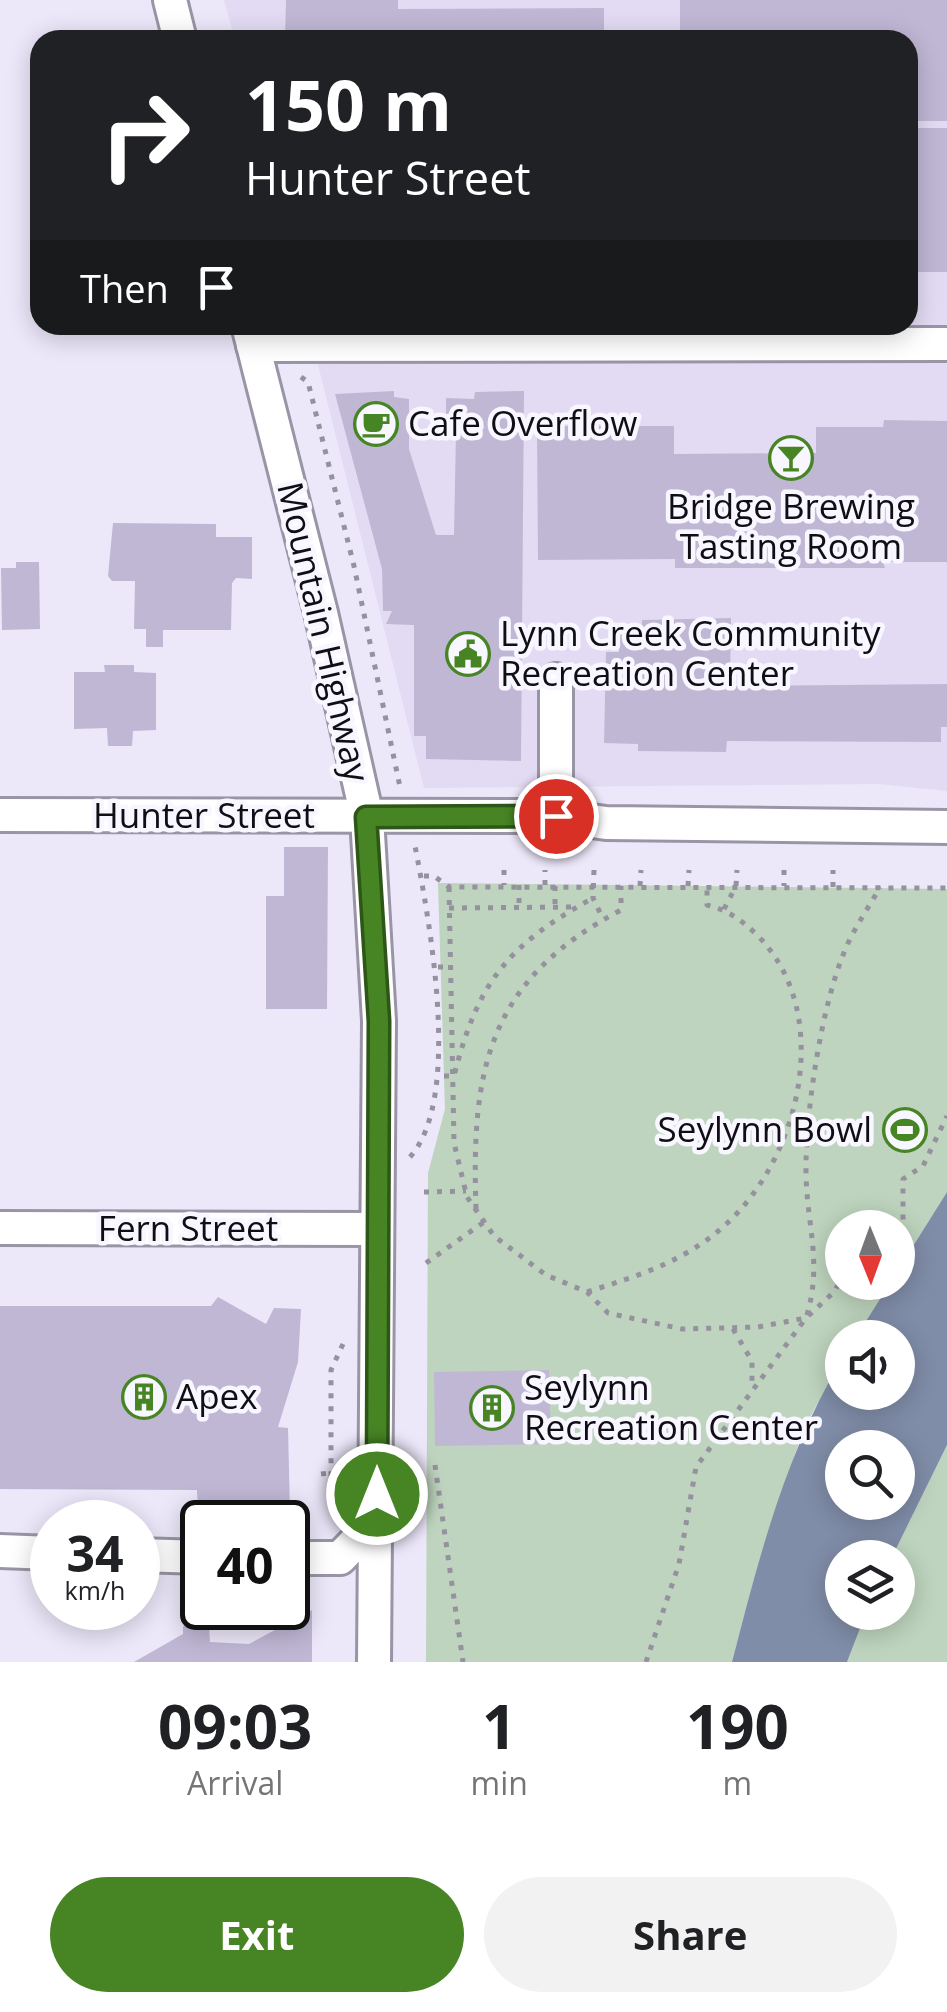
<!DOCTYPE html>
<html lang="en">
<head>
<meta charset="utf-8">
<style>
  body { margin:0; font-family:"Open Sans",sans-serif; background:#f2f2f2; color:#202124; height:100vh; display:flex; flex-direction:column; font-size:38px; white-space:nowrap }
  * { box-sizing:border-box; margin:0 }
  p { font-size:32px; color:#757577 }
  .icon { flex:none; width:55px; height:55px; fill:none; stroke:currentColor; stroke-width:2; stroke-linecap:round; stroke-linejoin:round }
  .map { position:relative; height:1662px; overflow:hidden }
  .side { display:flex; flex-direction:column; background:#fff; flex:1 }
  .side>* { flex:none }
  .hud { position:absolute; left:30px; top:30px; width:888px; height:305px; border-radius:30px; box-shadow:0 5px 25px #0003; background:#202124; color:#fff; overflow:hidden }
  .needle { width:65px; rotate:179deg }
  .fabs { position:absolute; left:825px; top:1210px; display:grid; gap:20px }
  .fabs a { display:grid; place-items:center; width:90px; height:90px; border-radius:50%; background:#fff; box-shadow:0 5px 25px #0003; font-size:50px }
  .speed { position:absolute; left:30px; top:1500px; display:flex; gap:20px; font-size:50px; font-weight:700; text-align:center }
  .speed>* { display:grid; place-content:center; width:130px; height:130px; border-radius:50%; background:#fff; box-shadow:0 5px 25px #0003; line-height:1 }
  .speed small { font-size:25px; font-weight:400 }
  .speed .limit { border:5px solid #111; border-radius:15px; background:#fff; color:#111 }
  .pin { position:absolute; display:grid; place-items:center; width:85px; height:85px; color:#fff; margin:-42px; border:5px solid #fff; border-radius:50%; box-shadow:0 2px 10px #0007 }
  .me { position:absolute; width:110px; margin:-55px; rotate:0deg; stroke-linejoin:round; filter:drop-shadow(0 0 8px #0008) }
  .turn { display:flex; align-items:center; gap:35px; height:210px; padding:0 50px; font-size:45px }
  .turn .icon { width:130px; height:130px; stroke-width:2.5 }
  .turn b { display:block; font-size:70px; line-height:85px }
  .then { display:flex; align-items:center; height:95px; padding:0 50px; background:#0003; gap:20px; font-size:38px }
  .eta { display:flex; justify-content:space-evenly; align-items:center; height:170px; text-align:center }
  .eta b { font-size:60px; font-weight:700; line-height:70px }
  .action { display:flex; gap:20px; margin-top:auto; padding:20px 50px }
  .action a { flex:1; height:115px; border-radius:60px; background:#478524; color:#fff; font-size:40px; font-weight:700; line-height:115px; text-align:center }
  .action a+a { background:#f2f2f2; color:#202124 }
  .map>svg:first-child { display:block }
  .built { fill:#e3dbf4 }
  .green { fill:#bed4be }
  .water { fill:#808da8; fill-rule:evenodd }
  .building { fill:#c0b7d5 }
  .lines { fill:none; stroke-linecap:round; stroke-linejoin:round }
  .minor-casing { stroke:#9a95a6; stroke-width:38 }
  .path { stroke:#95919e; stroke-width:5; stroke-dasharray:5 8; stroke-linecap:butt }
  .minor { stroke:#fff; stroke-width:32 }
  .route-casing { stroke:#2e5617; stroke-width:25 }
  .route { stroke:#478524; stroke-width:18 }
  .labels { text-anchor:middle; stroke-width:9; stroke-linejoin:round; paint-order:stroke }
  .poi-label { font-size:35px; fill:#100e14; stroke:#f8f6fe; text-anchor:start }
  .street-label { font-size:35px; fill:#100e14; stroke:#f8f6fe }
</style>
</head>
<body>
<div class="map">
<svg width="947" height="1662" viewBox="0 0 947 1662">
  <rect width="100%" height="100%" fill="#ece7f9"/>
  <polygon class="built" points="224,0 947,0 947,791 879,784 424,788 308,325 908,325 908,40 235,40"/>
  <g class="green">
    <path d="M438 883 947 889V1192L898 1270V1228H842V1282L890 1283 856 1337 842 1338C842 1373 815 1401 802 1435 774 1510 752 1584 732 1662H426L428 1173 445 1109Z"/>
    <polygon points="947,1445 947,1662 847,1662 866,1613 898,1612 898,1558 892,1557"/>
  </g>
  <path class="water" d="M947 1192V1445L892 1557 842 1558V1612L866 1613 847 1662H732C759 1557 786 1452 842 1359V1392H898V1338L856 1337 890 1283 898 1282V1270ZM842 1448H898V1502H842Z"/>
  <g class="building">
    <polygon points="286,0 398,0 398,9 604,8 604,40 398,40 398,35 285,40"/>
    <polygon points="680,0 947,0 947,121 908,121 908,40 680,40"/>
    <rect x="908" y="128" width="39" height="144"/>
    <polygon points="394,391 394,397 409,399 409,449 436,535 454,535 456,433 446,434 446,398 474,399 475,392 524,391 521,761 426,759 426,736 414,736 414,625 386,624 392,611 383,611 382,569 335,394"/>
    <polygon points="884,420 947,421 947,562 883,562 885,568 675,568 675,559 538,560 537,426 674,426 674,454 816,453 816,427 883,427"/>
    <polygon points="113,523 216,524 216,537 252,537 252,579 236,578 232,583 231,630 163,630 163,647 146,647 146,629 134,629 135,581 112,581 108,576"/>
    <polygon points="16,562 39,562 40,629 2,630 1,568 16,568"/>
    <polygon points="731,618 730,686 947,684 947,727 941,727 941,742 727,741 726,752 638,751 638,744 604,743 606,652 619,652 618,629 642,629 642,620"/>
    <polygon points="104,665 134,665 134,672 156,673 156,730 133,731 132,746 108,746 107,728 74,729 74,672 105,672"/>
    <polygon points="284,847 328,847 327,1009 266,1009 266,896 284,896"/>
    <polygon points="218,1297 266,1324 274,1308 301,1309 298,1362 278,1427 288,1428 290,1513 198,1514 197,1490 0,1489 0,1306 211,1306"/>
    <polygon points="549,1370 551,1444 435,1446 434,1372"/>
    <polygon points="312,1610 312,1662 134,1662 183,1634 183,1626 209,1626 210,1642 249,1644"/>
  </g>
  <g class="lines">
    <g class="minor-casing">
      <g id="minor">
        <polyline points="170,0 180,40"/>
        <polyline points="248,325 321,613 367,817 379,1021 374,1662"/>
        <polyline points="253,345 947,344"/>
        <polyline points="0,815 556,816 606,823 947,827"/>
        <polyline points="556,816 556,680"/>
        <polyline points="0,1228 377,1229"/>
        <polyline points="0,1551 52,1553"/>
        <polyline points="138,1555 202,1557"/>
        <polyline points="288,1558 340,1558 377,1520"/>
      </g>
    </g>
    <g class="path">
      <polyline points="301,377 308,382 354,566 400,787"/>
      <polyline points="504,870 504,885"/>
      <polyline points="594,870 593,898 603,919"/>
      <polyline points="784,870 784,886"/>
      <polyline points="424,876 434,876 449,887 947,888"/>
      <polyline points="519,885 519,907"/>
      <polyline points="545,885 545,870"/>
      <polyline points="555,886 555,907"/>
      <polyline points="640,886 641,870"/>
      <polyline points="688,886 689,870"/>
      <polyline points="449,887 454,1143 467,1197 494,1236 546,1275 587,1292 608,1313 682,1329 758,1327 806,1318 835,1291 842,1276"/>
      <polyline points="833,887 833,870"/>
      <polyline points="449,908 575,907"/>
      <polyline points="724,909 736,886 737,870"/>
      <polyline points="438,967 450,967"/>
      <path d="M444 1076H454C478 981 508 945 593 898"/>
      <path d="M410 1157C463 1098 429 919 415 846"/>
      <polyline points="424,1192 466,1191"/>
      <path d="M476 1209C471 1069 488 980 621 910V886"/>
      <polyline points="898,1231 903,1223 903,1179 923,1166 947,1116"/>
      <polyline points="426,1263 484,1222"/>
      <path d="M587 1292C637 1276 684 1262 724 1226 800 1159 835 1014 758 936 743 921 728 910 707 905V886"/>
      <polyline points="733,1329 752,1361 752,1386"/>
      <polyline points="435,1465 463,1662"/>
      <polyline points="321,1474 345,1471"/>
      <polyline points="338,1514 331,1496 331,1370 343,1344"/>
      <path d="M646 1662 679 1564 696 1467 806 1318C823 1264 807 1227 806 1174 805 1114 821 1010 843 955 852 931 868 909 880 887"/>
    </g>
    <use href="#minor" class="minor"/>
  </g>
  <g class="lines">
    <g class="route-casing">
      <polyline id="route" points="377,1494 379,1021 366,817 556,816"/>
    </g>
    <use href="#route" class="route"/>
  </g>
  <defs>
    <g id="cafe-ring" transform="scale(2.25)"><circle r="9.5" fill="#f8f6fe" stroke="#478524" stroke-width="1.5"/><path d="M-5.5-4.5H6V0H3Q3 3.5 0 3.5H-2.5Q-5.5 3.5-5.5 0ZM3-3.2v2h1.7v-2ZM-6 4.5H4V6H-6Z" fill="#478524"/></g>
    <g id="bar-ring" transform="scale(2.25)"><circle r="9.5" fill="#f8f6fe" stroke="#478524" stroke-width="1.5"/><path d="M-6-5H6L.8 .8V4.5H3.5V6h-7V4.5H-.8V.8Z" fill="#478524"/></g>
    <g id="civic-ring" transform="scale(2.25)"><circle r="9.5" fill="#f8f6fe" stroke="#478524" stroke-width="1.5"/><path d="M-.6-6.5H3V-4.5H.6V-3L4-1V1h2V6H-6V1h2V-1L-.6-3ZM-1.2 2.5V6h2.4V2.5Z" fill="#478524"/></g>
    <g id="stadium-ring" transform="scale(2.25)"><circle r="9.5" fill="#f8f6fe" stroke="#478524" stroke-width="1.5"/><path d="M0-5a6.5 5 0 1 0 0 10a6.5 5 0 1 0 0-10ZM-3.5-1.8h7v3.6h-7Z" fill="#478524"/></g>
    <g id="building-ring" transform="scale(2.25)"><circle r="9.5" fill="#f8f6fe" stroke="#478524" stroke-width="1.5"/><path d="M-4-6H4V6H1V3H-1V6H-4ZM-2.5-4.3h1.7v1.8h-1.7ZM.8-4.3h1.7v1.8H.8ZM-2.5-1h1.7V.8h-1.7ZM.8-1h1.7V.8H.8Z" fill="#478524"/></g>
  </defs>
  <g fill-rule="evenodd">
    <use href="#cafe-ring" x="376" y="424"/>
    <use href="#bar-ring" x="791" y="458"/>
    <use href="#civic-ring" x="468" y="654"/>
    <use href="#stadium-ring" x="905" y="1130"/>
    <use href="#building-ring" x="144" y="1397"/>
    <use href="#building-ring" x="492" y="1408"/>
  </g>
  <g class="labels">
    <g class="poi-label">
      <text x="408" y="436">Cafe Overflow</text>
      <text x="791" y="519" text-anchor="middle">Bridge Brewing<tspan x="791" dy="40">Tasting Room</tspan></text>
      <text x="500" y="646">Lynn Creek Community<tspan x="500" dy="40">Recreation Center</tspan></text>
      <text x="872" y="1142" text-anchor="end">Seylynn Bowl</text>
      <text x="524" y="1400">Seylynn<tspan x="524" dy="40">Recreation Center</tspan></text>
      <text x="176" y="1409">Apex</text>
    </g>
    <g class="street-label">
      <text transform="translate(323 632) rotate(77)" y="12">Mountain Highway</text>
      <text x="204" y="828">Hunter Street</text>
      <text x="188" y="1241">Fern Street</text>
    </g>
  </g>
</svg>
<div class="fabs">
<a><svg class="needle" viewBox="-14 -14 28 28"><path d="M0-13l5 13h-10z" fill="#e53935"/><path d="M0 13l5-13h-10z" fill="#757577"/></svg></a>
<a><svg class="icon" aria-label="sound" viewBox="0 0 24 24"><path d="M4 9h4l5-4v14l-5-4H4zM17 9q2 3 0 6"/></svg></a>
<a><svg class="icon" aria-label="search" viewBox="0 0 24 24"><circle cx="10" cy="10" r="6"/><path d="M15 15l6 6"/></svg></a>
<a><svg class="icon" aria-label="layers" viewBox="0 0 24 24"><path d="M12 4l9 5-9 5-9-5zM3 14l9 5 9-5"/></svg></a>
</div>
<div class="speed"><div>34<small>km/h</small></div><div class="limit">40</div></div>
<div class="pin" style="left:556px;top:816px;background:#d93025"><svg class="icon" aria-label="arrive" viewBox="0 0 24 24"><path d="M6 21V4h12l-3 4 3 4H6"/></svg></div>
<svg class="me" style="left:377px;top:1494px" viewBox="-20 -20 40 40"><circle r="17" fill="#478524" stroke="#fff" stroke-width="3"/><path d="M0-11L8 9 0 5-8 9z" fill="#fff"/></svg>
<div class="hud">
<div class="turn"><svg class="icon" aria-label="right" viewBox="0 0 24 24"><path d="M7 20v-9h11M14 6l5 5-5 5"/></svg><div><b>150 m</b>Hunter Street</div></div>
<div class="then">Then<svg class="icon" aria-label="arrive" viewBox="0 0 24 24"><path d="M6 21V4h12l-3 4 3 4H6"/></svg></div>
</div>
</div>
<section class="side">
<div class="eta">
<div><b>09:03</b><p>Arrival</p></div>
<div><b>1</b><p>min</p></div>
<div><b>190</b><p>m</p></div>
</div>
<div class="action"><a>Exit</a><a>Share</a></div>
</section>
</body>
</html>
